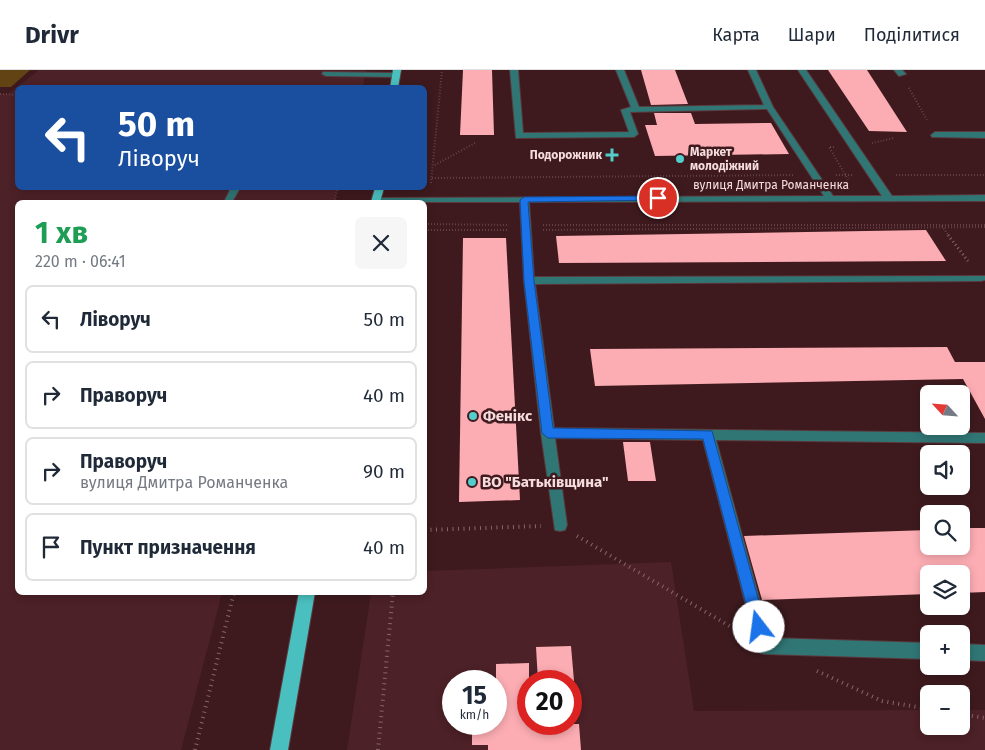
<!DOCTYPE html>
<html lang="uk">
<head>
<meta charset="utf-8">
<style>
  body { margin:0; font-family:"Fira Sans",sans-serif; background:#f6f6f7; color:#1f2937; height:100vh; display:flex; flex-direction:column; font-size:19px; white-space:nowrap }
  * { box-sizing:border-box; margin:0 }
  p { font-size:16px; color:#747a83 }
  .icon { flex:none; width:28px; height:28px; fill:none; stroke:currentColor; stroke-width:2; stroke-linecap:round; stroke-linejoin:round }
  .map { position:relative; flex:1; overflow:hidden }
  .details { position:absolute; left:15px; top:130px; width:412px; height:395px; display:flex; flex-direction:column; background:#fff; border-radius:8px; box-shadow:0 2px 8px #0003 }
  .details>* { flex:none }
  .guide { position:absolute; left:15px; top:15px; width:412px; height:105px; border-radius:8px; box-shadow:0 2px 8px #0003; background:#1a4fa0; color:#fff; overflow:hidden }
  .needle { width:32px; rotate:296deg }
  .tools { position:absolute; left:920px; top:315px; display:grid; gap:10px }
  .tools a { display:grid; place-items:center; width:50px; height:50px; border-radius:8px; background:#fff; box-shadow:0 2px 8px #0003; font-size:25px }
  .speed { position:absolute; left:442px; top:600px; display:flex; gap:10px; font-size:25px; font-weight:700; text-align:center }
  .speed>* { display:grid; place-content:center; width:65px; height:65px; border-radius:50%; background:#fff; box-shadow:0 2px 8px #0003; line-height:1 }
  .speed small { font-size:12px; font-weight:400 }
  .speed .limit { border:8px solid #d22; background:#fff; color:#111 }
  .pin { position:absolute; display:grid; place-items:center; width:42px; height:42px; color:#fff; margin:-21px; border:2px solid #fff; border-radius:50%; box-shadow:0 1px 5px #0007 }
  .me { position:absolute; width:55px; margin:-28px; rotate:345deg; stroke-linejoin:round; filter:drop-shadow(0 0 4px #0008) }
  .turn { display:flex; align-items:center; gap:18px; height:105px; padding:0 20px; font-size:22px }
  .turn .icon { width:65px; height:65px; stroke-width:2.5 }
  .turn b { display:block; font-size:35px; line-height:42px }
  .round { display:grid; place-items:center; flex:none; width:52px; height:52px; border-radius:8px; background:#f6f6f7 }
  .overview { display:flex; align-items:center; justify-content:space-between; height:85px; padding:0 20px }
  h1 { font-size:30px; font-weight:700; line-height:38px; color:#1e9e55 }
  ul { padding:0; list-style:none }
  li { display:flex; align-items:center; gap:15px; height:68px; margin:0 10px 8px; padding:0 10px; border:2px solid #e0e1e3; border-radius:8px }
  li div { flex:1 }
  li b { display:block; font-size:19px }
  li em { font-style:normal }
  header { display:flex; align-items:center; gap:30px; box-sizing:border-box; height:70px; padding:0 25px; background:#fff; border-bottom:1px solid #e0e1e3 }
  header strong { font-size:24px }
  nav { display:flex; gap:28px; margin-inline-start:auto; font-size:18px }
  .map>svg:first-child { display:block }
  .built { fill:#4c2127; fill-rule:evenodd }
  .green { fill:#624313 }
  .building { fill:#fcadb3 }
  .lines { fill:none; stroke-linecap:round; stroke-linejoin:round }
  .minor-casing { stroke:#5b393d; stroke-width:2 }
  .major-casing { stroke:#5b393d; stroke-width:2 }
  .path-far2 { stroke:#876669; stroke-width:2; stroke-dasharray:0.5 2.5; stroke-linecap:butt }
  .path-far1 { stroke:#876669; stroke-width:3; stroke-dasharray:1 3; stroke-linecap:butt }
  .path { stroke:#876669; stroke-width:4; stroke-dasharray:1 4.5; stroke-linecap:butt }
  .minor { fill:#307675; fill-rule:evenodd }
  .major { fill:#49c0bf; fill-rule:evenodd }
  .route { fill:#1a73e8; stroke:#114b97 }
  .poi-dot { fill:#52cdcb; stroke:#3e1a1e; stroke-width:2 }
  .labels { text-anchor:middle; stroke-width:5; stroke-linejoin:round; paint-order:stroke }
  .far-poi-label { font-size:12px; font-weight:bold; fill:#f6dcdd; stroke:#3e1a1e; text-anchor:start }
  .far-street-label { font-size:12px; fill:#f6dcdd; stroke:#3e1a1e }
  .poi-label { font-size:15px; font-weight:bold; fill:#f6dcdd; stroke:#3e1a1e; text-anchor:start }
</style>
</head>
<body>
<header>
<strong>Drivr</strong>
<nav><a>Карта</a><a>Шари</a><a>Поділитися</a></nav>
</header>
<div class="map">
<svg width="985" height="680" viewBox="0 0 985 680">
  <rect width="100%" height="100%" fill="#3e1a1e"/>
  <g class="built">
    <polygon points="36,0 366,0 363,17 18,18 18,118 338,118 334,132 18,132 18,522 222,523 181,680 0,680 0,24 8,24 38,1"/>
    <path d="M671 492 694 641 929 640V656H961V640H985V680H347L371 523 425 522V501ZM454 611H496V654H454ZM529 611H571V654H529Z"/>
  </g>
  <polygon class="green" points="0,0 30,0 11,17 0,17"/>
  <g class="building">
    <polygon points="463,0 492,0 494,65 460,65"/>
    <polygon points="641,0 675,0 688,34 651,35"/>
    <polygon points="828,0 867,0 907,62 869,61"/>
    <polygon points="654,43 691,43 695,54 771,53 789,84 655,86 645,55 657,55"/>
    <polygon points="926,160 946,191 559,193 556,166"/>
    <polygon points="463,168 506,168 520,430 459,432"/>
    <polygon points="947,277 955,292 985,292 985,349 963,309 595,316 590,279"/>
    <polygon points="623,372 650,372 656,411 628,411"/>
    <polygon points="961,458 985,458 985,522 961,523 961,504 929,504 929,524 762,530 744,466 929,460 929,476 961,476"/>
    <polygon points="571,576 574,611 538,611 536,577"/>
    <polygon points="529,593 529,654 579,654 581,680 488,680 488,675 472,675 472,654 496,654 496,594"/>
  </g>
  <g class="lines">
    <g class="minor-casing">
      <g id="minor">
        <polygon points="510,0 518,0 523,63 629,62 621,40 631,37 616,0 624,0 639,37 764,35 748,0 756,0 773,37 833,126 882,126 798,0 806,0 892,126 985,125 985,131 529,132 534,207 985,206 985,210 981,211 535,214 554,358 985,363 985,373 716,370 770,568 929,573 929,589 764,584 758,582 703,370 555,368 567,455 565,460 560,461 555,460 541,363 524,211 520,132 376,132 372,130 374,128 824,126 767,39 630,42 638,64 634,67 516,68"/>
        <polygon points="894,0 902,0 906,4 899,6"/>
        <polygon points="323,2 396,3 400,5 396,7 326,6 322,4"/>
        <polygon points="935,62 985,62 985,68 932,67 931,65"/>
        <polygon points="231,118 240,118 232,132 224,132"/>
        <polygon points="961,574 985,575 985,591 961,590"/>
      </g>
    </g>
    <g class="major-casing">
      <g id="major">
        <polygon points="393,0 401,0 398,18 390,18"/>
        <polygon points="375,118 384,118 380,132 371,132"/>
        <polygon points="299,522 315,522 288,680 270,680"/>
      </g>
    </g>
    <g class="path-far2">
      <polyline points="909,18 928,52"/>
      <polyline points="0,24 18,25"/>
      <polyline points="872,73 894,68"/>
      <polyline points="834,77 829,77 849,111"/>
      <polyline points="435,95 475,73"/>
      <polyline points="836,105 852,105"/>
      <polyline points="896,105 985,105"/>
      <polyline points="432,108 794,105"/>
      <polyline points="431,113 442,0"/>
      <polyline points="334,132 338,118"/>
      <polyline points="425,154 507,155"/>
      <polyline points="543,155 985,155"/>
      <polyline points="942,156 949,166"/>
      <polyline points="425,160 507,160"/>
      <polyline points="543,160 985,157"/>
    </g>
    <polyline class="path-far1" points="948,165 968,191"/>
    <g class="path">
      <polyline points="425,460 541,456"/>
      <polyline points="577,466 738,561"/>
      <polyline points="817,601 882,631 929,639"/>
      <polyline points="961,644 985,648"/>
      <polyline points="195,680 234,522"/>
      <polyline points="378,680 393,522"/>
    </g>
    <use href="#minor" class="minor"/>
    <use href="#major" class="major"/>
  </g>
  <polygon class="route" points="658,126 662,128 661,130 528,132 534,211 553,358 712,361 766,557 764,562 759,564 754,562 752,557 703,369 548,368 542,363 524,211 520,130 524,127"/>
  <g class="poi-dot">
    <path d="M609.5 77.5h5v5h5v5h-5v5h-5v-5h-5v-5h5z"/>
    <circle cx="680" cy="89" r="5"/>
    <circle cx="473" cy="346" r="5"/>
    <circle cx="472" cy="412" r="5"/>
  </g>
  <g class="labels">
    <g class="far-poi-label">
      <text x="690" y="86">Маркет<tspan x="690" dy="14">молодіжний</tspan></text>
      <text x="602" y="89" text-anchor="end">Подорожник</text>
    </g>
    <g class="far-street-label">
      <text x="771" y="119">вулиця Дмитра Романченка</text>
    </g>
    <g class="poi-label">
      <text x="483" y="351">Фенікс</text>
      <text x="482" y="417">ВО "Батьківщина"</text>
    </g>
  </g>
</svg>
<div class="tools">
<a><svg class="needle" viewBox="-14 -14 28 28"><path d="M0-13l5 13h-10z" fill="#e53935"/><path d="M0 13l5-13h-10z" fill="#747a83"/></svg></a>
<a><svg class="icon" aria-label="sound" viewBox="0 0 24 24"><path d="M4 9h4l5-4v14l-5-4H4zM17 9q2 3 0 6"/></svg></a>
<a><svg class="icon" aria-label="search" viewBox="0 0 24 24"><circle cx="10" cy="10" r="6"/><path d="M15 15l6 6"/></svg></a>
<a><svg class="icon" aria-label="layers" viewBox="0 0 24 24"><path d="M12 4l9 5-9 5-9-5zM3 14l9 5 9-5"/></svg></a>
<a>+</a>
<a>−</a>
</div>
<div class="speed"><div>15<small>km/h</small></div><div class="limit">20</div></div>
<div class="pin" style="left:658px;top:128px;background:#d93025"><svg class="icon" aria-label="arrive" viewBox="0 0 24 24"><path d="M6 21V4h12l-3 4 3 4H6"/></svg></div>
<svg class="me" style="left:759px;top:557px" viewBox="-20 -20 40 40"><circle r="19" fill="#fff"/><path d="M0-13L10 11 0 6-10 11z" fill="#1a73e8"/></svg>
<div class="guide">
<div class="turn"><svg class="icon" aria-label="left" viewBox="0 0 24 24"><path d="M17 20v-9H6M10 6l-5 5 5 5"/></svg><div><b>50 m</b>Ліворуч</div></div>
</div>
<section class="details">
<div class="overview"><div><h1>1 хв</h1><p>220 m · 06:41</p></div><a class="round"><svg class="icon" aria-label="close" viewBox="0 0 24 24"><path d="M6 6l12 12M18 6L6 18"/></svg></a></div>
<ul>
<li><svg class="icon" aria-label="left" viewBox="0 0 24 24"><path d="M17 20v-9H6M10 6l-5 5 5 5"/></svg><div><b>Ліворуч</b></div><em>50 m</em></li>
<li><svg class="icon" aria-label="right" viewBox="0 0 24 24"><path d="M7 20v-9h11M14 6l5 5-5 5"/></svg><div><b>Праворуч</b></div><em>40 m</em></li>
<li><svg class="icon" aria-label="right" viewBox="0 0 24 24"><path d="M7 20v-9h11M14 6l5 5-5 5"/></svg><div><b>Праворуч</b><p>вулиця Дмитра Романченка</p></div><em>90 m</em></li>
<li><svg class="icon" aria-label="arrive" viewBox="0 0 24 24"><path d="M6 21V4h12l-3 4 3 4H6"/></svg><div><b>Пункт призначення</b></div><em>40 m</em></li>
</ul>
</section>
</div>
</body>
</html>
